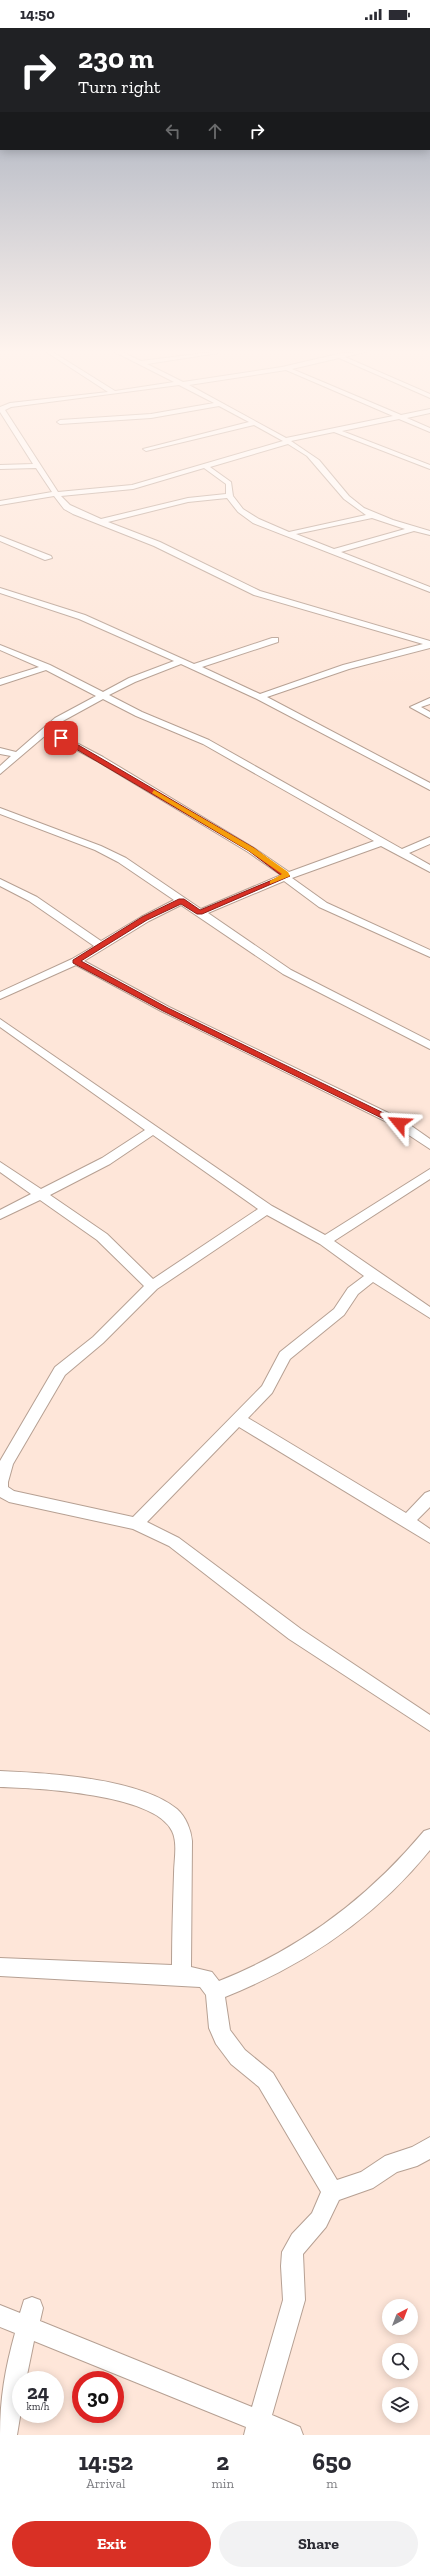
<!DOCTYPE html>
<html lang="en">
<head>
<meta charset="utf-8">
<style>
  body { margin:0; font-family:"Zilla Slab",serif; background:#f2f2f3; color:#2b2b33; height:100vh; display:flex; flex-direction:column; font-size:15px; white-space:nowrap }
  * { box-sizing:border-box; margin:0 }
  p { font-size:13px; color:#7c7c81 }
  .icon { flex:none; width:22px; height:22px; fill:none; stroke:currentColor; stroke-width:2; stroke-linecap:round; stroke-linejoin:round }
  .map { position:relative; height:2407px; overflow:hidden }
  .side { display:flex; flex-direction:column; background:#fff; flex:1 }
  .side>* { flex:none }
  .guide { position:absolute; left:0px; top:0px; width:430px; height:122px; box-shadow:0 2px 10px #0003; background:#202124; color:#fff; overflow:hidden }
  .needle { width:26px; rotate:42deg }
  .fabs { position:absolute; left:382px; top:2271px; display:grid; gap:8px }
  .fabs a { display:grid; place-items:center; width:36px; height:36px; border-radius:50%; background:#fff; box-shadow:0 2px 10px #0003; font-size:20px }
  .speed { position:absolute; left:12px; top:2343px; display:flex; gap:8px; font-size:20px; font-weight:700; text-align:center }
  .speed>* { display:grid; place-content:center; width:52px; height:52px; border-radius:50%; background:#fff; box-shadow:0 2px 10px #0003; line-height:1 }
  .speed small { font-size:10px; font-weight:400 }
  .speed .limit { border:6px solid #d22; background:#fff; color:#111 }
  .pin { position:absolute; display:grid; place-items:center; width:34px; height:34px; color:#fff; margin:-17px; border-radius:8px; box-shadow:0 2px 6px #0006 }
  .me { position:absolute; width:44px; margin:-22px; rotate:297deg; stroke-linejoin:round; filter:drop-shadow(0 0 3px #0008) }
  .turn { display:flex; align-items:center; gap:14px; height:84px; padding:0 12px; font-size:18px }
  .turn .icon { width:52px; height:52px; stroke-width:2.5 }
  .turn b { display:block; font-size:28px; line-height:34px }
  .lanes { display:flex; align-items:center; height:38px; padding:0 12px; background:#0003; justify-content:center; gap:20px; direction:ltr }
  .lanes .off { opacity:.35 }
  .eta { display:flex; justify-content:space-evenly; align-items:center; height:68px; text-align:center }
  .eta b { font-size:24px; font-weight:700; line-height:28px }
  .action { display:flex; gap:8px; margin-top:auto; padding:8px 12px }
  .action a { flex:1; height:46px; border-radius:24px; background:#d93025; color:#fff; font-size:16px; font-weight:700; line-height:46px; text-align:center }
  .action a+a { background:#f2f2f3; color:#2b2b33 }
  .status { display:flex; justify-content:space-between; align-items:center; height:28px; padding:0 20px; background:#fff; direction:ltr }
  .status svg { height:11px; fill:currentColor }
  .map>svg:first-child { display:block }
  .lines { fill:none; stroke-linecap:round; stroke-linejoin:round }
  .street-casing { stroke:#b6a093; stroke-width:2 }
  .street { fill:#fff; fill-rule:evenodd }
  .route { fill:#d93025; stroke:#8d1f18 }
  .slow { fill:#f59e0b }
</style>
</head>
<body>
<div class="status"><b>14:50</b><svg viewBox="0 0 49 12"><path d="M0 12V9h3v3zM5 12V6h3v6zM10 12V3h3v9zM15 12V0h3v12zM26 1h20v11H26zM47 4h2v5h-2z"/></svg></div>
<div class="map">
<svg width="430" height="2407" viewBox="0 0 430 2407">
  <rect width="100%" height="100%" fill="#fee6d9"/>
  <g class="lines">
    <g class="street-casing">
      <g id="street">
        <path d="M45 323H51L115 363 174 354 113 323H120L141 333 221 323 218 325 147 336 183 354 282 339 338 326 368 323 345 329 430 366V370L428 369 339 330 292 341 401 387 430 381V385L407 390 430 400V404L399 391 342 403 430 437V441L334 404 291 413 319 432 349 468 364 480 393 492 430 503V507L414 503 341 524 430 559V564L253 495 238 484 227 470 188 474 108 494 160 514 260 563 430 613V620L349 641 267 669 430 755V762L257 671 181 636 135 654 109 667 142 684 209 712 402 821 430 809V816L409 825 430 837V844L381 818 292 850 327 875 430 922V929L319 879 284 853 208 885 291 942 430 1013V1021L283 946 181 877 149 893 84 933 169 979 403 1092 430 1111V1121L395 1098 161 983 76 937 0 971V964L72 931 94 918 29 873 0 858V851L37 869 101 913 141 889 174 872 118 834 95 822 0 786V780L101 818 126 830 201 881 281 847 248 824 97 733 47 706 0 746V738L11 728 0 726V720L16 724 55 690 96 668 46 642 0 657V651L39 639 0 622V617L50 637 103 664 129 650 174 633 79 591 0 565V560L85 587 194 636 272 610H278V614L202 639 260 666 343 637 423 616 254 567 154 518 73 486 64 481 54 468 0 477V473L52 464 36 440 0 441V437L33 436 0 384V379L10 375 108 364ZM286 342 393 388 286 410 189 357ZM179 357 214 375 151 386 60 392 57 394 60 396 151 390 219 378 249 394 143 421 146 423 254 397 283 413 132 457 58 464 5 382 11 379ZM288 416 307 428 344 471 366 487 289 504 259 491 243 481 233 468 231 454 210 439ZM204 440 226 456V466L188 470 101 491 70 477 61 468 133 461ZM372 490 405 501 334 521 296 506ZM103 671 136 688 203 716 374 813 289 844 254 820 103 729 52 702 61 694Z"/>
        <polygon points="0,508 51,528 52,530 45,532 0,513"/>
        <polygon points="430,670 430,676 421,679 430,684 430,690 410,679"/>
        <path d="M0 991 272 1178 325 1207 430 1141V1151L334 1213 430 1279V1290L373 1254 358 1266 344 1287 290 1331 272 1365 248 1390 406 1485 425 1465 430 1463V1479L417 1492 430 1501V1515L239 1399 147 1494 179 1510 301 1601 430 1687V1703L289 1611 169 1518 133 1501 9 1474 0 1469V1433L55 1339 93 1309 144 1258 97 1212 40 1172 0 1191V1182L31 1166 0 1144V1134L41 1161 102 1130 145 1102 0 999ZM153 1107 258 1181 153 1251 107 1206 50 1167 110 1136ZM267 1187 320 1216 364 1248 348 1260 334 1281 280 1324 262 1358 133 1489 14 1463 8 1459V1454L13 1436 65 1347 103 1315 157 1261Z"/>
        <path d="M0 1743C48 1745 139 1750 177 1781 186 1789 191 1802 192 1813L191 1939 212 1944 219 1953C300 1921 368 1870 424 1803L430 1801V1822C375 1890 305 1937 225 1969L230 2002 245 2022 273 2045 337 2152 361 2144 385 2128 412 2119 430 2109V2131L417 2138 397 2144 373 2160 339 2172 326 2199 303 2226 305 2272 272 2387 300 2399 303 2407H244L246 2399 34 2313 26 2352H21V2383L17 2407H0C0 2370 5 2341 15 2305L0 2299V2277L20 2285 24 2272 32 2269 40 2272 43 2280 40 2293 252 2379 283 2272 281 2238 282 2224 292 2206 312 2185 321 2164 259 2059 231 2036 216 2016 209 2000 206 1967 200 1959 0 1948V1930L172 1937C172 1907 173 1876 174 1846 174 1833 178 1815 172 1803 155 1766 37 1760 0 1759Z"/>
      </g>
    </g>
    <use href="#street" class="street"/>
  </g>
  <linearGradient id="sky" x2="0" y2="1"><stop stop-color="#98a3b5"/><stop offset="0.49" stop-color="#fff4ee"/><stop offset="1" stop-color="#fff4ee" stop-opacity="0"/></linearGradient>
  <rect width="430" height="660" fill="url(#sky)"/>
  <polygon class="route" points="59,708 63,708 254,820 290,848 202,886 197,886 181,876 147,892 81,933 168,980 402,1094 402,1097 396,1097 163,983 73,935 73,932 142,889 179,871 184,871 200,882 282,848 249,823 59,711"/>
  <polygon class="slow" points="154,762 254,820 288,844 290,848 270,856 270,853 282,846 249,823 152,765"/>
</svg>
<div class="fabs">
<a><svg class="needle" viewBox="-14 -14 28 28"><path d="M0-13l5 13h-10z" fill="#e53935"/><path d="M0 13l5-13h-10z" fill="#7c7c81"/></svg></a>
<a><svg class="icon" aria-label="search" viewBox="0 0 24 24"><circle cx="10" cy="10" r="6"/><path d="M15 15l6 6"/></svg></a>
<a><svg class="icon" aria-label="layers" viewBox="0 0 24 24"><path d="M12 4l9 5-9 5-9-5zM3 14l9 5 9-5"/></svg></a>
</div>
<div class="speed"><div>24<small>km/h</small></div><div class="limit">30</div></div>
<div class="pin" style="left:61px;top:710px;background:#d93025"><svg class="icon" aria-label="arrive" viewBox="0 0 24 24"><path d="M6 21V4h12l-3 4 3 4H6"/></svg></div>
<svg class="me" style="left:399px;top:1095px" viewBox="-20 -20 40 40"><path d="M0-17L14 15 0 8-14 15z" fill="#d93025" stroke="#fff" stroke-width="4"/></svg>
<div class="guide">
<div class="turn"><svg class="icon" aria-label="right" viewBox="0 0 24 24"><path d="M7 20v-9h11M14 6l5 5-5 5"/></svg><div><b>230 m</b>Turn right</div></div>
<div class="lanes"><svg class="icon off" aria-label="left" viewBox="0 0 24 24"><path d="M17 20v-9H6M10 6l-5 5 5 5"/></svg><svg class="icon off" aria-label="ahead" viewBox="0 0 24 24"><path d="M12 20V5M6 11l6-6 6 6"/></svg><svg class="icon" aria-label="right" viewBox="0 0 24 24"><path d="M7 20v-9h11M14 6l5 5-5 5"/></svg></div>
</div>
</div>
<section class="side">
<div class="eta">
<div><b>14:52</b><p>Arrival</p></div>
<div><b>2</b><p>min</p></div>
<div><b>650</b><p>m</p></div>
</div>
<div class="action"><a>Exit</a><a>Share</a></div>
</section>
</body>
</html>
